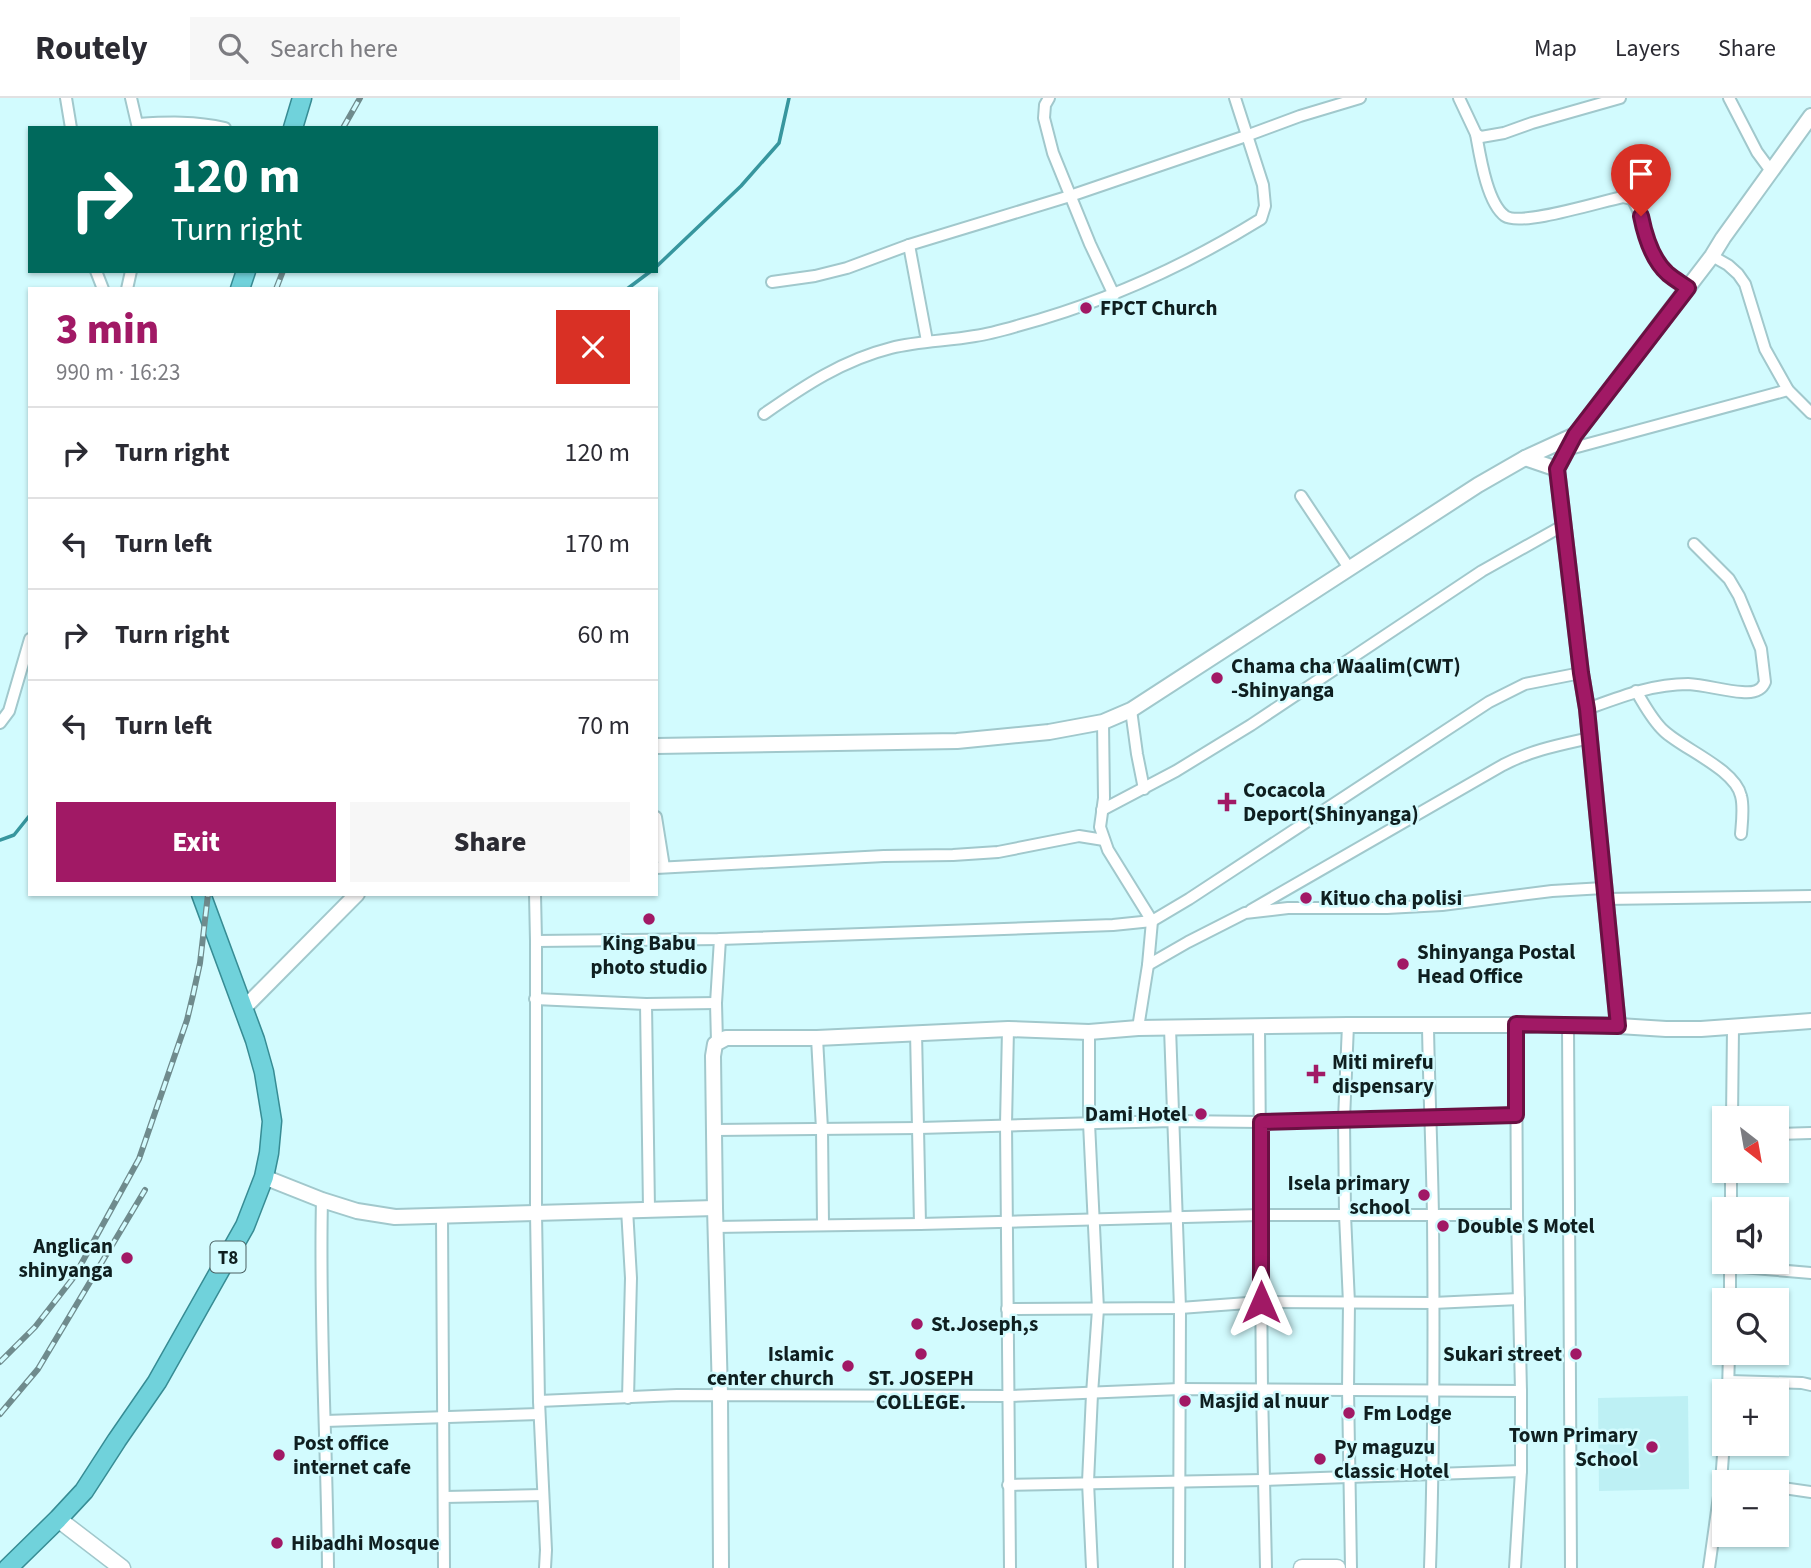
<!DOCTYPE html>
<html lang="en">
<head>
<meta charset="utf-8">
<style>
  body { margin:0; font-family:"Source Sans 3",sans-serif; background:#f7f7f7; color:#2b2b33; height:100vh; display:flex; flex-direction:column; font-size:26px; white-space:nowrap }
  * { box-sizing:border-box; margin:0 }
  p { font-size:23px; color:#7c7c81 }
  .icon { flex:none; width:38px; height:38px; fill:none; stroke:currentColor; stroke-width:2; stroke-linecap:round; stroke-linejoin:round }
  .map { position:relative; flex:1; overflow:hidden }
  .details { position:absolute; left:28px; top:189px; width:630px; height:609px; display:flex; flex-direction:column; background:#fff; border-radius:0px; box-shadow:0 2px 5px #0004 }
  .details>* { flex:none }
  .top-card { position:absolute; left:28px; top:28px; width:630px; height:147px; border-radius:0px; box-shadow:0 2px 5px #0004; background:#00695c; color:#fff; overflow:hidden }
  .needle { width:46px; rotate:149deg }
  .buttons { position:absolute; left:1712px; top:1008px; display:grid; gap:14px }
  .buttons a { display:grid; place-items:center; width:77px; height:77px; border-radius:0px; background:#fff; box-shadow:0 2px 5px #0004; font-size:35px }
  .pin { position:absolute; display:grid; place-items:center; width:60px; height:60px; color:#fff; margin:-72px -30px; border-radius:50% 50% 50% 0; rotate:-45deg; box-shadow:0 0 7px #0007 }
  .pin .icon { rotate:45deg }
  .me { position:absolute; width:77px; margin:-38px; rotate:0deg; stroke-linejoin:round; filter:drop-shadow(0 0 5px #0008) }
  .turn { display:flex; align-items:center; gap:24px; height:147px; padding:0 28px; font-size:32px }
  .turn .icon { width:91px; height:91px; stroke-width:2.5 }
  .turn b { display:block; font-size:49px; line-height:60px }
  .round { display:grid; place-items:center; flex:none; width:74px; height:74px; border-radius:0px; background:#f7f7f7 }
  .overview { display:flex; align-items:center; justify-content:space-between; height:119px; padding:0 28px }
  h1 { font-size:42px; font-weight:800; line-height:52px; color:#a11965 }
  .button { display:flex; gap:14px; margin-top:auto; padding:14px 28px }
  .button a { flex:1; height:80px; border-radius:0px; background:#a11965; color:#fff; font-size:28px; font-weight:800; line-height:80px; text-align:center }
  .button a+a { background:#f7f7f7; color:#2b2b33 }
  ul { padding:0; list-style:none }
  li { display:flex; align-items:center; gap:21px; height:91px; padding:0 28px; border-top:2px solid #e1e1e2 }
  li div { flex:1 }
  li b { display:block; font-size:26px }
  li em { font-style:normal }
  header { display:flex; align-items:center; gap:42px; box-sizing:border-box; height:98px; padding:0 35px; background:#fff; border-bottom:2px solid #e1e1e2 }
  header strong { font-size:33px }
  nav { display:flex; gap:38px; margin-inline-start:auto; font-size:24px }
  .search { width:490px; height:63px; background:#f7f7f7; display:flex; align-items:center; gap:18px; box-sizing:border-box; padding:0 24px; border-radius:0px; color:#7c7c81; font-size:26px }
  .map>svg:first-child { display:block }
  .built { fill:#bdf0f4 }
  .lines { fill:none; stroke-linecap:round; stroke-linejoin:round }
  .stream { stroke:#37969e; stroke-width:3.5 }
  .minor-casing { stroke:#a1c8cc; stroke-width:14 }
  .tertiary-casing { stroke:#a1c8cc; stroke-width:18 }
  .secondary-casing { stroke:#a1c8cc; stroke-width:19 }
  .trunk-casing { stroke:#378c94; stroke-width:21 }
  .minor { stroke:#fff; stroke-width:10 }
  .tertiary { stroke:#fff; stroke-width:14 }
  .secondary { stroke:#fff; stroke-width:16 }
  .trunk { stroke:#70d2db; stroke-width:18 }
  .rail-casing { stroke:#6f8b8d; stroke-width:6 }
  .rail { stroke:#d2fbfe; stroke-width:3.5; stroke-dasharray:10; stroke-linecap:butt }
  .route-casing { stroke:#691042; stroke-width:18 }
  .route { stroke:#a11965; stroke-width:12 }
  .poi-dot { fill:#a11965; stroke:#d2fbfe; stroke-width:2.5 }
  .labels { text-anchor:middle; stroke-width:5; stroke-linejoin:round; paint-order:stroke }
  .shield { fill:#d2fbfe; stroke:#4a6163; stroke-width:2 }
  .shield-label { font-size:19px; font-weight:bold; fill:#0f1f20 }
  .poi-label { font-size:21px; font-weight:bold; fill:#0f1f20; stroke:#d2fbfe; text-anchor:start }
</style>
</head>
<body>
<header>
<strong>Routely</strong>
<div class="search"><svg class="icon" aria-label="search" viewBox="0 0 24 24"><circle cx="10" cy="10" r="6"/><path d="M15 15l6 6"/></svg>Search here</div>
<nav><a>Map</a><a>Layers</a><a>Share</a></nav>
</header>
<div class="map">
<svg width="1811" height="1470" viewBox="0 0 1811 1470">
  <rect width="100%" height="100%" fill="#d2fbfe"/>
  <polygon class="built" points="1688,1298 1689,1391 1599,1393 1598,1300"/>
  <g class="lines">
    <g class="stream">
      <polyline points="656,169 741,88 779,45 789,0"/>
      <polyline points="627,191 651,173"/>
      <polyline points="0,742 14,737 30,717"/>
    </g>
    <g class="minor-casing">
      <g id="minor">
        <polyline points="66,0 71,30"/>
        <polyline points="131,0 138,30"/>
        <polyline points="1049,0 1045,7 1044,20 1053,55 1090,146 1114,197"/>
        <polyline points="1459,0 1476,36 1481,39 1504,35 1532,25 1620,0"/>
        <polyline points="1729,0 1757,54 1771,73"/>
        <path d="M138 26C168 24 195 23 225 30"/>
        <path d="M1476 36C1480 58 1487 105 1505 118 1521 129 1602 103 1623 99L1632 101C1641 113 1641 125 1645 138 1655 164 1666 175 1688 190"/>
        <polyline points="909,147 927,243"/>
        <polyline points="1712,158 1728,167 1738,176 1745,186 1765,251 1788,292 1811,315"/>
        <polyline points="96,173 103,191"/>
        <polyline points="772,184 815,178 847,170 909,147 1070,98 1246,38 1300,18 1360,0"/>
        <polyline points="127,191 131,173"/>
        <path d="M764 316C804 288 843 262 891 250 919 243 947 243 975 238 989 236 1003 232 1017 228 1103 205 1185 168 1261 121L1265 108 1263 87 1235 0"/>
        <polyline points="1566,352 1788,292"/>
        <polyline points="1301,398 1349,470"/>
        <path d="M1636 593C1644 606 1652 622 1664 633 1683 651 1735 671 1741 698 1744 709 1742 724 1741 736"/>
        <path d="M1587 611C1620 599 1652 586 1688 586 1706 587 1724 593 1742 594 1752 595 1761 594 1765 584L1761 551 1739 498 1729 481 1694 446"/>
        <polyline points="1131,612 1137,656 1144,691"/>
        <polyline points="1103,624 1104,700 1100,729 1108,752 1152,823 1148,867 1138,930"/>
        <polyline points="0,625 9,613 30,541"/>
        <polyline points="1102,712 1176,673 1251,627 1482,473 1564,427"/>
        <polyline points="656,719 664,769"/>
        <polyline points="656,770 884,758 953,757 998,754 1079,738 1104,742"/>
        <polyline points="535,796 536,843 536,1115 539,1303 546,1452 545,1470"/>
        <polyline points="1605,801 1811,798"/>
        <path d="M1251 812 1503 667C1532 652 1559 647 1590 640"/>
        <polyline points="536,843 720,841 1113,827 1152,823 1189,801 1489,604 1525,586 1581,575"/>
        <polyline points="1148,867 1188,844 1245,815 1288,810 1387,810 1442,807 1552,793 1604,790"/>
        <polyline points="535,901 646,906 716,905"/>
        <polyline points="646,906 649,1111"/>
        <polyline points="1348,927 1344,1021 1345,1117 1349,1205 1348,1291 1351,1470"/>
        <polyline points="1568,927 1571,1470"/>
        <path d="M1428 928C1429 992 1432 1056 1433 1119 1434 1236 1434 1353 1430 1470"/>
        <polyline points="1170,930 1180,1210 1179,1470"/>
        <polyline points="1259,930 1262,1292 1266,1470"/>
        <polyline points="1008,931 1006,1026 1010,1470"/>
        <polyline points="916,934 920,1126"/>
        <polyline points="1089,934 1089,1025 1098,1211 1092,1296 1088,1384 1092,1470"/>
        <polyline points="817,940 822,1031 823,1126"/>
        <polyline points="717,944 716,905 720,841"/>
        <polyline points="1732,1020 1733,930"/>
        <polyline points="715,1032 919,1030 1172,1023 1261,1024 1516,1017"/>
        <polyline points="1776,1036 1811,1035"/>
        <path d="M322 1102C319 1225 327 1347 328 1470"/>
        <polyline points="627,1111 631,1180 628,1300"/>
        <polyline points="1731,1111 1731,1073"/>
        <polyline points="442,1118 444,1470"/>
        <polyline points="715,1129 920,1126 1260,1117 1517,1117"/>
        <polyline points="1730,1168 1811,1175"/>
        <polyline points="1730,1202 1730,1164"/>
        <polyline points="1007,1211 1180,1210 1261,1204 1433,1205 1519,1201"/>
        <polyline points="1729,1283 1802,1285 1811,1287"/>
        <polyline points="1728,1293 1729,1255"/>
        <polyline points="539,1303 677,1297 1009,1298 1180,1291 1521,1293"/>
        <polyline points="325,1323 539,1316"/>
        <polyline points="1008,1387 1263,1382 1521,1373"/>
        <polyline points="1776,1389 1811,1394"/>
        <polyline points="444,1399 543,1397"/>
        <polyline points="1515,1470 1521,1373 1521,1293 1517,1117 1516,926"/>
        <polyline points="1709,1470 1721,1384 1724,1344"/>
      </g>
    </g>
    <g class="tertiary-casing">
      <g id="tertiary">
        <polyline points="1525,360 1557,371"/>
        <polyline points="656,648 957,643 1049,634 1103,624 1131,612 1478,387 1525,360 1575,337"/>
        <polyline points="244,910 357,796"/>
        <polyline points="1618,928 1587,611 1581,575 1557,371 1575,337 1712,158 1723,140 1811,18"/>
        <polyline points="264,1079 322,1102 357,1113 395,1119 715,1110"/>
        <polyline points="721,1470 720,1296 715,1110 713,958 715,946 726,940 817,940 1008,931 1089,934 1138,930 1348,927 1603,927 1666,931 1701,931 1811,923"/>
      </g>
    </g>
    <g class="secondary-casing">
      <g id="secondary">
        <polyline points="58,1421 122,1470"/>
        <polyline points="1302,1470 1337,1470"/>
      </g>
    </g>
    <g class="trunk-casing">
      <g id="trunk">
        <polyline points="293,30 302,0"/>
        <polyline points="240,191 246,173"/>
        <polyline points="8,1470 58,1421 84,1393 117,1342 157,1284 245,1128 264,1079 269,1055 272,1023 264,974 255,942 201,796"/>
      </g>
    </g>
    <use href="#minor" class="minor"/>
    <use href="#tertiary" class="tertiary"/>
    <use href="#secondary" class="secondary"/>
    <use href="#trunk" class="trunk"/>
    <g class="rail-casing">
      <g id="rail">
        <polyline points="343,30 360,0"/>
        <polyline points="276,191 283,173"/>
        <polyline points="0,1264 35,1229 74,1179 139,1061 187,922 193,897 200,865 208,796"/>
        <polyline points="0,1316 38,1271 145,1092"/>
      </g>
    </g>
    <use href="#rail" class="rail"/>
  </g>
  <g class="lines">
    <g class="route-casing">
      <path id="route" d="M1261 1204V1024L1516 1017V926L1618 928 1587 611 1581 575 1557 371 1575 337 1688 190C1681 185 1674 181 1668 176 1652 162 1645 138 1641 118"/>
    </g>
    <use href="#route" class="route"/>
  </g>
  <g class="poi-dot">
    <circle cx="1086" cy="210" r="7"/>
    <circle cx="1217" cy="580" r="7"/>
    <path d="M1223.5 693.5h7v7h7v7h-7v7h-7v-7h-7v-7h7z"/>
    <circle cx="1306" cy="800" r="7"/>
    <circle cx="649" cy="821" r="7"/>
    <circle cx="1403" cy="866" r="7"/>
    <path d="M1312.5 965.5h7v7h7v7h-7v7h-7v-7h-7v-7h7z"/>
    <circle cx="1201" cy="1016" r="7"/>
    <circle cx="1424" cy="1097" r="7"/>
    <circle cx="1443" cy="1128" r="7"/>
    <circle cx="127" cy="1160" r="7"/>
    <circle cx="917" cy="1226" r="7"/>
    <circle cx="921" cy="1256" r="7"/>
    <circle cx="1576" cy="1256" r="7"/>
    <circle cx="848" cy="1268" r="7"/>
    <circle cx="1185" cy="1303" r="7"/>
    <circle cx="1349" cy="1315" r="7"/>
    <circle cx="1652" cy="1349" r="7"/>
    <circle cx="279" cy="1357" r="7"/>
    <circle cx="1320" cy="1361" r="7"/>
    <circle cx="277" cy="1445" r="7"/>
  </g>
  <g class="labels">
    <rect class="shield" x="210.5" y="1143.5" width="35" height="31" rx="5"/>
    <g class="shield-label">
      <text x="228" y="1166">T8</text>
    </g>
    <g class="poi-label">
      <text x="1100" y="217">FPCT Church</text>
      <text x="1231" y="575">Chama cha Waalim(CWT)<tspan x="1231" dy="24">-Shinyanga</tspan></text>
      <text x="1243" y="699">Cocacola<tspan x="1243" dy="24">Deport(Shinyanga)</tspan></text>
      <text x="1320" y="807">Kituo cha polisi</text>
      <text x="649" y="852" text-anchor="middle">King Babu<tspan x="649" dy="24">photo studio</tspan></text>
      <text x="1417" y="861">Shinyanga Postal<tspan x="1417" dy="24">Head Office</tspan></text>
      <text x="1332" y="971">Miti mirefu<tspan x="1332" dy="24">dispensary</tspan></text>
      <text x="1187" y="1023" text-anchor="end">Dami Hotel</text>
      <text x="1410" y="1092" text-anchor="end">Isela primary<tspan x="1410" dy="24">school</tspan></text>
      <text x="1457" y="1135">Double S Motel</text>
      <text x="113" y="1155" text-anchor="end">Anglican<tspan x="113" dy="24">shinyanga</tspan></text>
      <text x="931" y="1233">St.Joseph,s</text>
      <text x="834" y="1263" text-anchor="end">Islamic<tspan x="834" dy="24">center church</tspan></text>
      <text x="1562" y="1263" text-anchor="end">Sukari street</text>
      <text x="921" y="1287" text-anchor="middle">ST. JOSEPH<tspan x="921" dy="24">COLLEGE.</tspan></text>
      <text x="1199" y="1310">Masjid al nuur</text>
      <text x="1363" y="1322">Fm Lodge</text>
      <text x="1638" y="1344" text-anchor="end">Town Primary<tspan x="1638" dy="24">School</tspan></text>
      <text x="293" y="1352">Post office<tspan x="293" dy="24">internet cafe</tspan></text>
      <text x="1334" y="1356">Py maguzu<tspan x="1334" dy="24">classic Hotel</tspan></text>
      <text x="291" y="1452">Hibadhi Mosque</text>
    </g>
  </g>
</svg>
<div class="buttons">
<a><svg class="needle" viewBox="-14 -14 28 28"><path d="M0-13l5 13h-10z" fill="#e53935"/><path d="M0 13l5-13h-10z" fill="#7c7c81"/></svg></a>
<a><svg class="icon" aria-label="sound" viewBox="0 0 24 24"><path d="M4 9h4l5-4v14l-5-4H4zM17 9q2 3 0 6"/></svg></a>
<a><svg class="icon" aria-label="search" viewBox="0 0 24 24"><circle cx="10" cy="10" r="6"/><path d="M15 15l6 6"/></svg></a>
<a>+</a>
<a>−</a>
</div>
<div class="pin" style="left:1641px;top:118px;background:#d93025"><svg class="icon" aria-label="arrive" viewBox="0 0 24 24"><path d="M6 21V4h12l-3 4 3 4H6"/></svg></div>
<svg class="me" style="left:1261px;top:1204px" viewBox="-20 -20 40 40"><path d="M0-17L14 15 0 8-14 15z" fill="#a11965" stroke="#fff" stroke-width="4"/></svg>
<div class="top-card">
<div class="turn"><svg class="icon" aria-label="right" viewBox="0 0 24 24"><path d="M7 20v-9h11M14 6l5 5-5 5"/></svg><div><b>120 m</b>Turn right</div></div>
</div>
<section class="details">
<div class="overview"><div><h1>3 min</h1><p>990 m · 16:23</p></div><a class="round" style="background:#d93025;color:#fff"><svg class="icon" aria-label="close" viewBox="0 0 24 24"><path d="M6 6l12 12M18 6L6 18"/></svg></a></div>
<ul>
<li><svg class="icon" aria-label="right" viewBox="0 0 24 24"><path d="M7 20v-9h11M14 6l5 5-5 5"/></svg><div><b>Turn right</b></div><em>120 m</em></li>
<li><svg class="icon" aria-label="left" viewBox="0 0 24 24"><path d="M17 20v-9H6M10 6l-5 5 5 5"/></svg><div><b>Turn left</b></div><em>170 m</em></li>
<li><svg class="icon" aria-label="right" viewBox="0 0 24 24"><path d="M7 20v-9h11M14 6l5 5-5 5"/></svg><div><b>Turn right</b></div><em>60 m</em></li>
<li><svg class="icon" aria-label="left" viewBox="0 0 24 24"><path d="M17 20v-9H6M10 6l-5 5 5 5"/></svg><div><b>Turn left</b></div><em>70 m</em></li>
</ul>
<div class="button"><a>Exit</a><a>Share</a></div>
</section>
</div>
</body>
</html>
